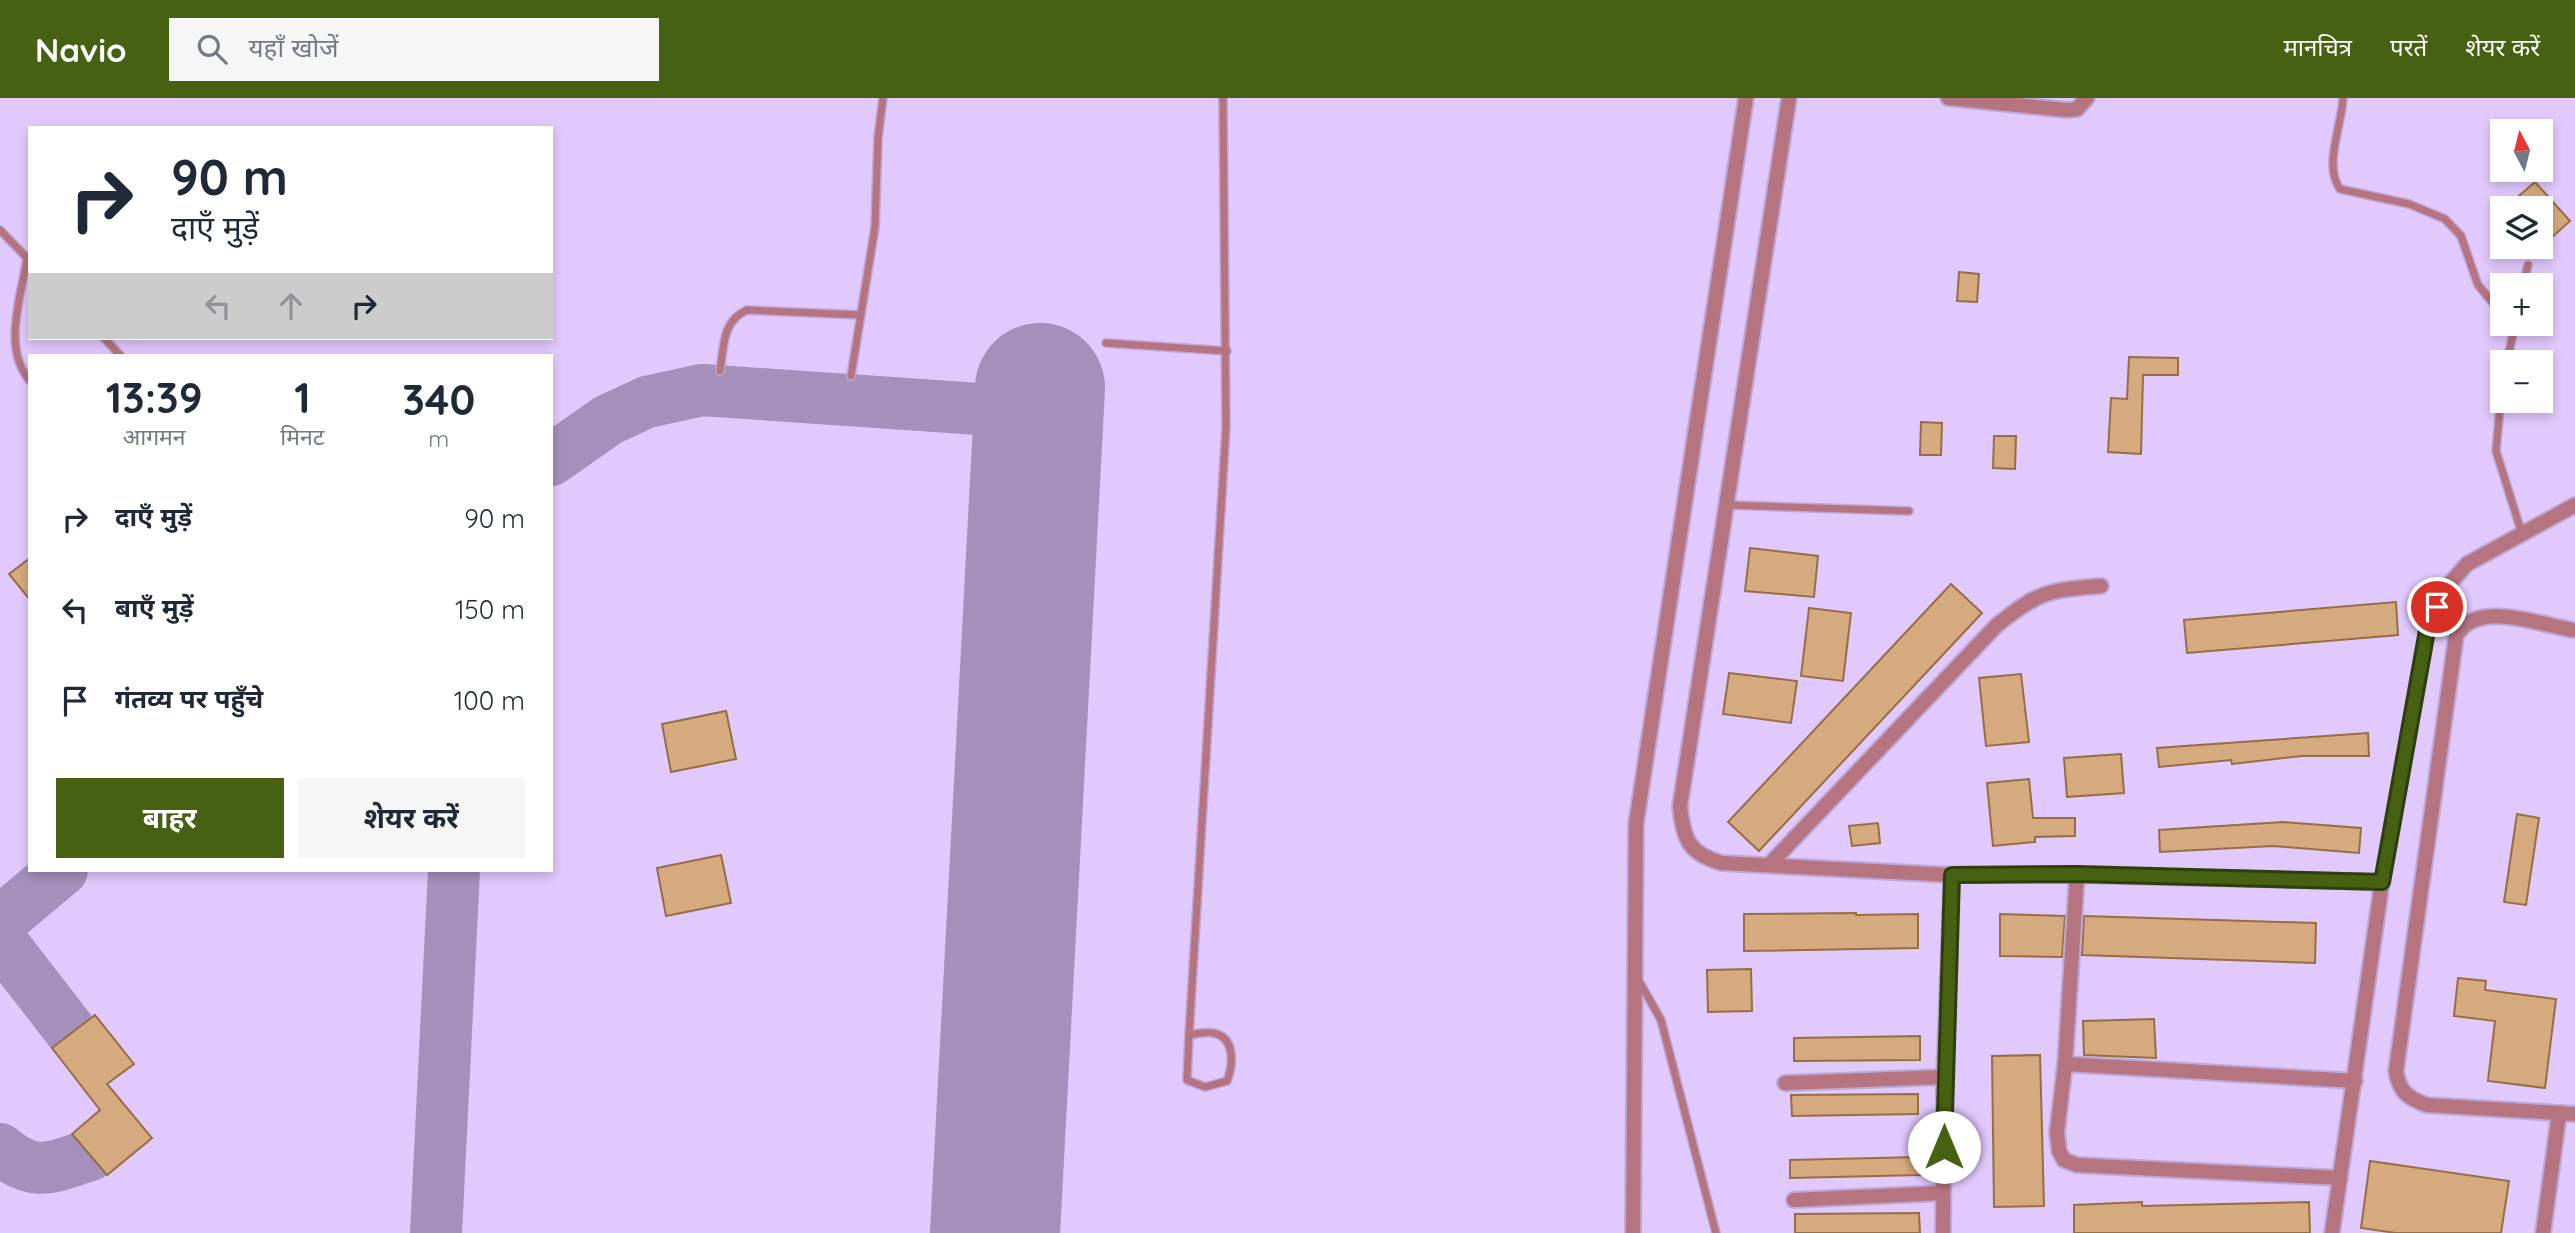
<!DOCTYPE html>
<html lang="hi">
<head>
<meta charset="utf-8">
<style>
  body { margin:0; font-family:Quicksand,"Noto Sans Devanagari",sans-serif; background:#f6f6f7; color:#1f2937; height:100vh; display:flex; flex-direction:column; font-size:26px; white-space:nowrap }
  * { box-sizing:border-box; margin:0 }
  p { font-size:23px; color:#747a83 }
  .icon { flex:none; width:38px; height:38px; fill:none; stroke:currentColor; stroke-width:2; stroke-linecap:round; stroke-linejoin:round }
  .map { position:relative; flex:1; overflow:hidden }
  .side { position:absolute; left:28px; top:256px; width:525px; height:518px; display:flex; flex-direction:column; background:#fff; border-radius:0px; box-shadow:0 4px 10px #0003 }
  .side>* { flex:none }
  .banner { position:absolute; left:28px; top:28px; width:525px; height:214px; border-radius:0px; box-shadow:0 4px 10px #0003; background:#fff; color:#1f2937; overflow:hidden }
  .needle { width:46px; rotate:353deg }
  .tools { position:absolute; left:2490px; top:21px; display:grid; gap:14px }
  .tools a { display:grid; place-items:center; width:63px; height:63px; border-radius:0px; background:#fff; box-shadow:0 4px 10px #0003; font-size:35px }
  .pin { position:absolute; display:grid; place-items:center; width:60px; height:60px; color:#fff; margin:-30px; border:4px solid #fff; border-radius:50%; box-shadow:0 2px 7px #0007 }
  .me { position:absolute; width:77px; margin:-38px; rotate:0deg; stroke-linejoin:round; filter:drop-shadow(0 0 5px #0008) }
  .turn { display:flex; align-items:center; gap:24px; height:147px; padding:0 28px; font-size:32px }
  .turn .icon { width:91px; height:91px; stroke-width:2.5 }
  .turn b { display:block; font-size:49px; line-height:60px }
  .lanes { display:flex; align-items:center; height:66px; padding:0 28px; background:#0003; justify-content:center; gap:35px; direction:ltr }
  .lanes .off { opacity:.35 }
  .eta { display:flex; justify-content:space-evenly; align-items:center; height:119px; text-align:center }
  .eta b { font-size:42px; font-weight:700; line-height:49px }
  .button { display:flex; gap:14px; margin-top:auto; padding:14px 28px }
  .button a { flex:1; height:80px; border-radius:0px; background:#466111; color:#fff; font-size:28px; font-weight:700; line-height:80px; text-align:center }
  .button a+a { background:#f6f6f7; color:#1f2937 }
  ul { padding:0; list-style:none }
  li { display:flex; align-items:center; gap:21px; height:91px; padding:0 28px }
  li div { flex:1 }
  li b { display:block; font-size:26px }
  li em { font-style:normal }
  header { display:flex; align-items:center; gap:42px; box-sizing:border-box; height:98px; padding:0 35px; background:#466111; color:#fff }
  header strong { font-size:33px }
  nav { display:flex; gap:38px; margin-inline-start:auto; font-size:24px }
  .search { width:490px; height:63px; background:#f6f6f7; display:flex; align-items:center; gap:18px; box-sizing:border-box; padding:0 24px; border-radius:0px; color:#747a83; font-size:26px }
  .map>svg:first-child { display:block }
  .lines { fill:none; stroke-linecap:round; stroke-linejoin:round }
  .taxiway { stroke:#a490ba; stroke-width:52 }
  .runway { stroke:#a490ba; stroke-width:130 }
  .building { fill:#d4aa7e; stroke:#966e44; stroke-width:2 }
  .lane-casing { stroke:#bda7d5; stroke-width:10 }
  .street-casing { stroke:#bda7d5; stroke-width:18 }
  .lane { stroke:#b67481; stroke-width:7 }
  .street { stroke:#b67481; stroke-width:14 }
  .route-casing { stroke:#2e3f0b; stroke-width:18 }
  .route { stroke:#466111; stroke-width:12 }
</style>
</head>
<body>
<header>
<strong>Navio</strong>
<div class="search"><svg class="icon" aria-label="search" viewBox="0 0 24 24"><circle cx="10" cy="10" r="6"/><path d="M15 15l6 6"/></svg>यहाँ खोजें</div>
<nav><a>मानचित्र</a><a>परतें</a><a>शेयर करें</a></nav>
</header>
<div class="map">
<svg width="2575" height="1135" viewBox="0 0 2575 1135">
  <rect width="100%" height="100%" fill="#e1c8fd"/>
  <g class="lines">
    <g class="taxiway">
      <polyline points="551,362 608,322 647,304 702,292 979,311 1039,319"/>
      <polyline points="0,824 62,772"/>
      <polyline points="0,842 72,935"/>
      <path d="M0 1051C34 1080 51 1070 90 1057"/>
      <polyline points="436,1135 454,772"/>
    </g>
    <polyline class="runway" points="995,1135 1040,290"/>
  </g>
  <g class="building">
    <polygon points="2535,84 2570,123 2541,149 2541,110 2505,110"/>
    <polygon points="1959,174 1979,176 1977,204 1957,203"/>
    <polygon points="2129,259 2178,260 2178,277 2143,277 2141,356 2108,354 2111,300 2127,301"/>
    <polygon points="1921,324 1942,325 1941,357 1920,357"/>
    <polygon points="1994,338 2016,338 2015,371 1993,370"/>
    <polygon points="1750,450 1818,458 1814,499 1745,493"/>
    <polygon points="30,460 30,502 9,476"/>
    <polygon points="1951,486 1982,515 1759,753 1728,724"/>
    <polygon points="2396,504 2398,537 2187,555 2184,522"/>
    <polygon points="1809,510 1851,515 1843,583 1801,578"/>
    <polygon points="1729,575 1797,583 1791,625 1723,616"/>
    <polygon points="2021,576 2029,644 1986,648 1979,580"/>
    <polygon points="726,613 736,661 671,674 662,626"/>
    <polygon points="2368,635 2369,658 2302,658 2232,666 2231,662 2159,669 2157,650"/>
    <polygon points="2121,656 2124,695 2067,699 2064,660"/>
    <polygon points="2029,681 2033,720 2075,720 2075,738 2035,739 2035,744 1993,748 1987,685"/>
    <polygon points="2517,716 2539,720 2526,807 2504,804"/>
    <polygon points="2283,724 2361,730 2359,755 2273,748 2160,754 2159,732"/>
    <polygon points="1878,725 1880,745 1852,748 1849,728"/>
    <polygon points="721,757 731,805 666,818 657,770"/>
    <polygon points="1856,815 1856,817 1918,816 1918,850 1744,853 1744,816"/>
    <polygon points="2000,816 2065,818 2062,859 2000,858"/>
    <polygon points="2084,818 2316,825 2315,865 2082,857"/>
    <polygon points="1751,871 1752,913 1708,914 1707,872"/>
    <polygon points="2458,880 2486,883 2485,892 2556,901 2545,990 2488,983 2495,923 2454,918"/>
    <polygon points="95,917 134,966 107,986 152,1040 107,1077 72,1036 100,1012 52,950"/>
    <polygon points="2154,921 2156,960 2084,957 2083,923"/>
    <polygon points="1920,938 1920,962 1794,963 1794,940"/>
    <polygon points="2040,957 2044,1108 1994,1109 1992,958"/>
    <polygon points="1918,996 1918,1016 1792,1018 1791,997"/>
    <polygon points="1919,1059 1920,1077 1790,1080 1790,1062"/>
    <polygon points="2370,1063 2509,1083 2501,1135 2396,1135 2361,1130"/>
    <polygon points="2142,1104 2142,1108 2309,1104 2310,1135 2074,1135 2074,1107"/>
    <polygon points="1919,1115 1920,1135 1795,1135 1795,1116"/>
  </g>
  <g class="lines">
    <g class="lane-casing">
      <g id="lane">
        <path d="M2343 0C2342 27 2323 68 2340 91L2409 106 2445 121 2461 138 2478 187 2502 216"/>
        <polyline points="0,132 29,162"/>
        <path d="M27 161C21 198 2 251 30 283"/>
        <polyline points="2523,187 2528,167"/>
        <polyline points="104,240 120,257"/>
        <polyline points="1106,245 1227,253"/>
        <polyline points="2507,264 2515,226"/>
        <path d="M720 273C724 248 722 223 747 212L861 217"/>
        <polyline points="851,278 875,129 878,40 883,0"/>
        <polyline points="2502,287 2496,353 2522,436"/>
        <polyline points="1726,407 1909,413"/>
        <polyline points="1639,883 1661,922 1716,1135"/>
        <path d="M1189 937C1196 936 1206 933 1213 935 1236 939 1233 968 1227 983L1205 989 1187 982 1189 937 1226 330 1223 0"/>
      </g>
    </g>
    <g class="street-casing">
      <g id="street">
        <path d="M1789 0 1680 708C1683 741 1689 756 1722 765L1952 777H2077L2382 784 2428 527 2445 491 2467 466 2575 407"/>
        <polyline points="1948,0 2066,12 2077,11 2087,0"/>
        <path d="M2572 532C2538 526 2476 501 2456 538L2396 973C2399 993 2407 1000 2427 1007L2575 1016"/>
        <path d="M1769 767 1996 528C2037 494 2048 492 2101 488"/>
        <polyline points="2077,777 2065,966 2057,1034 2059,1053 2064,1062 2077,1067 2340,1080"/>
        <polyline points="2065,966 2355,983"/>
        <polyline points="1785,985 1944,979"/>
        <polyline points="1794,1102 1943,1095"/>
        <polyline points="1633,1135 1636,726 1746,0"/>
        <polyline points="1943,1135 1944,979 1952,777"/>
        <polyline points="2332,1135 2382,784"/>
        <polyline points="2543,1135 2559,1016"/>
      </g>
    </g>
    <use href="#lane" class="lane"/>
    <use href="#street" class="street"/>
  </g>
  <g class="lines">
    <g class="route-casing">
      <polyline id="route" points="1944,1049 1952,777 2077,776 2382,784 2428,527 2437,509"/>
    </g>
    <use href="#route" class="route"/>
  </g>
</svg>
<div class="tools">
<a><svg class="needle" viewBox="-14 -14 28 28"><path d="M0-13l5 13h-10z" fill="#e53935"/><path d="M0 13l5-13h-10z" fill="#747a83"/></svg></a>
<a><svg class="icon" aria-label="layers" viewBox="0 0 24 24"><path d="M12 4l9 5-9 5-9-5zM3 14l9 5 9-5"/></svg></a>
<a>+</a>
<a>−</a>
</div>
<div class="pin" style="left:2437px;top:509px;background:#d93025"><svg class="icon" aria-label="arrive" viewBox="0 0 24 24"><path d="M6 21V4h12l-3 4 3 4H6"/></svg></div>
<svg class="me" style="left:1944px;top:1049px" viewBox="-20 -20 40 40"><circle r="19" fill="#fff"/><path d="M0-13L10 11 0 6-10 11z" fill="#466111"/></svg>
<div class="banner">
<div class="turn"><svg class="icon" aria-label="right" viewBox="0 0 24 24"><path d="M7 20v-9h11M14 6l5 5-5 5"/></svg><div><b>90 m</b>दाएँ मुड़ें</div></div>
<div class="lanes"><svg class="icon off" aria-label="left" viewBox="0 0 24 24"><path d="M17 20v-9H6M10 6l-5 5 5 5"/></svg><svg class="icon off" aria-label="ahead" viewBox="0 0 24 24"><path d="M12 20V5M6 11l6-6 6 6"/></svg><svg class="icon" aria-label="right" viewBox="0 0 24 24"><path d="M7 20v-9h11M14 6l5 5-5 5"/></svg></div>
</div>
<section class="side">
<div class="eta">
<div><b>13:39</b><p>आगमन</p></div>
<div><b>1</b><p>मिनट</p></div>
<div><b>340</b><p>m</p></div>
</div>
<ul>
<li><svg class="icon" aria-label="right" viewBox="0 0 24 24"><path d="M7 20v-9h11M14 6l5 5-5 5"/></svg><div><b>दाएँ मुड़ें</b></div><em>90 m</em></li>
<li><svg class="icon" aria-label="left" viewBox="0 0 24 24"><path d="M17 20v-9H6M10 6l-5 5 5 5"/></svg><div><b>बाएँ मुड़ें</b></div><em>150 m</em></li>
<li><svg class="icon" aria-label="arrive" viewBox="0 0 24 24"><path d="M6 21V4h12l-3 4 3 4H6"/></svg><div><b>गंतव्य पर पहुँचे</b></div><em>100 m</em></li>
</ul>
<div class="button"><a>बाहर</a><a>शेयर करें</a></div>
</section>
</div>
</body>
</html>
